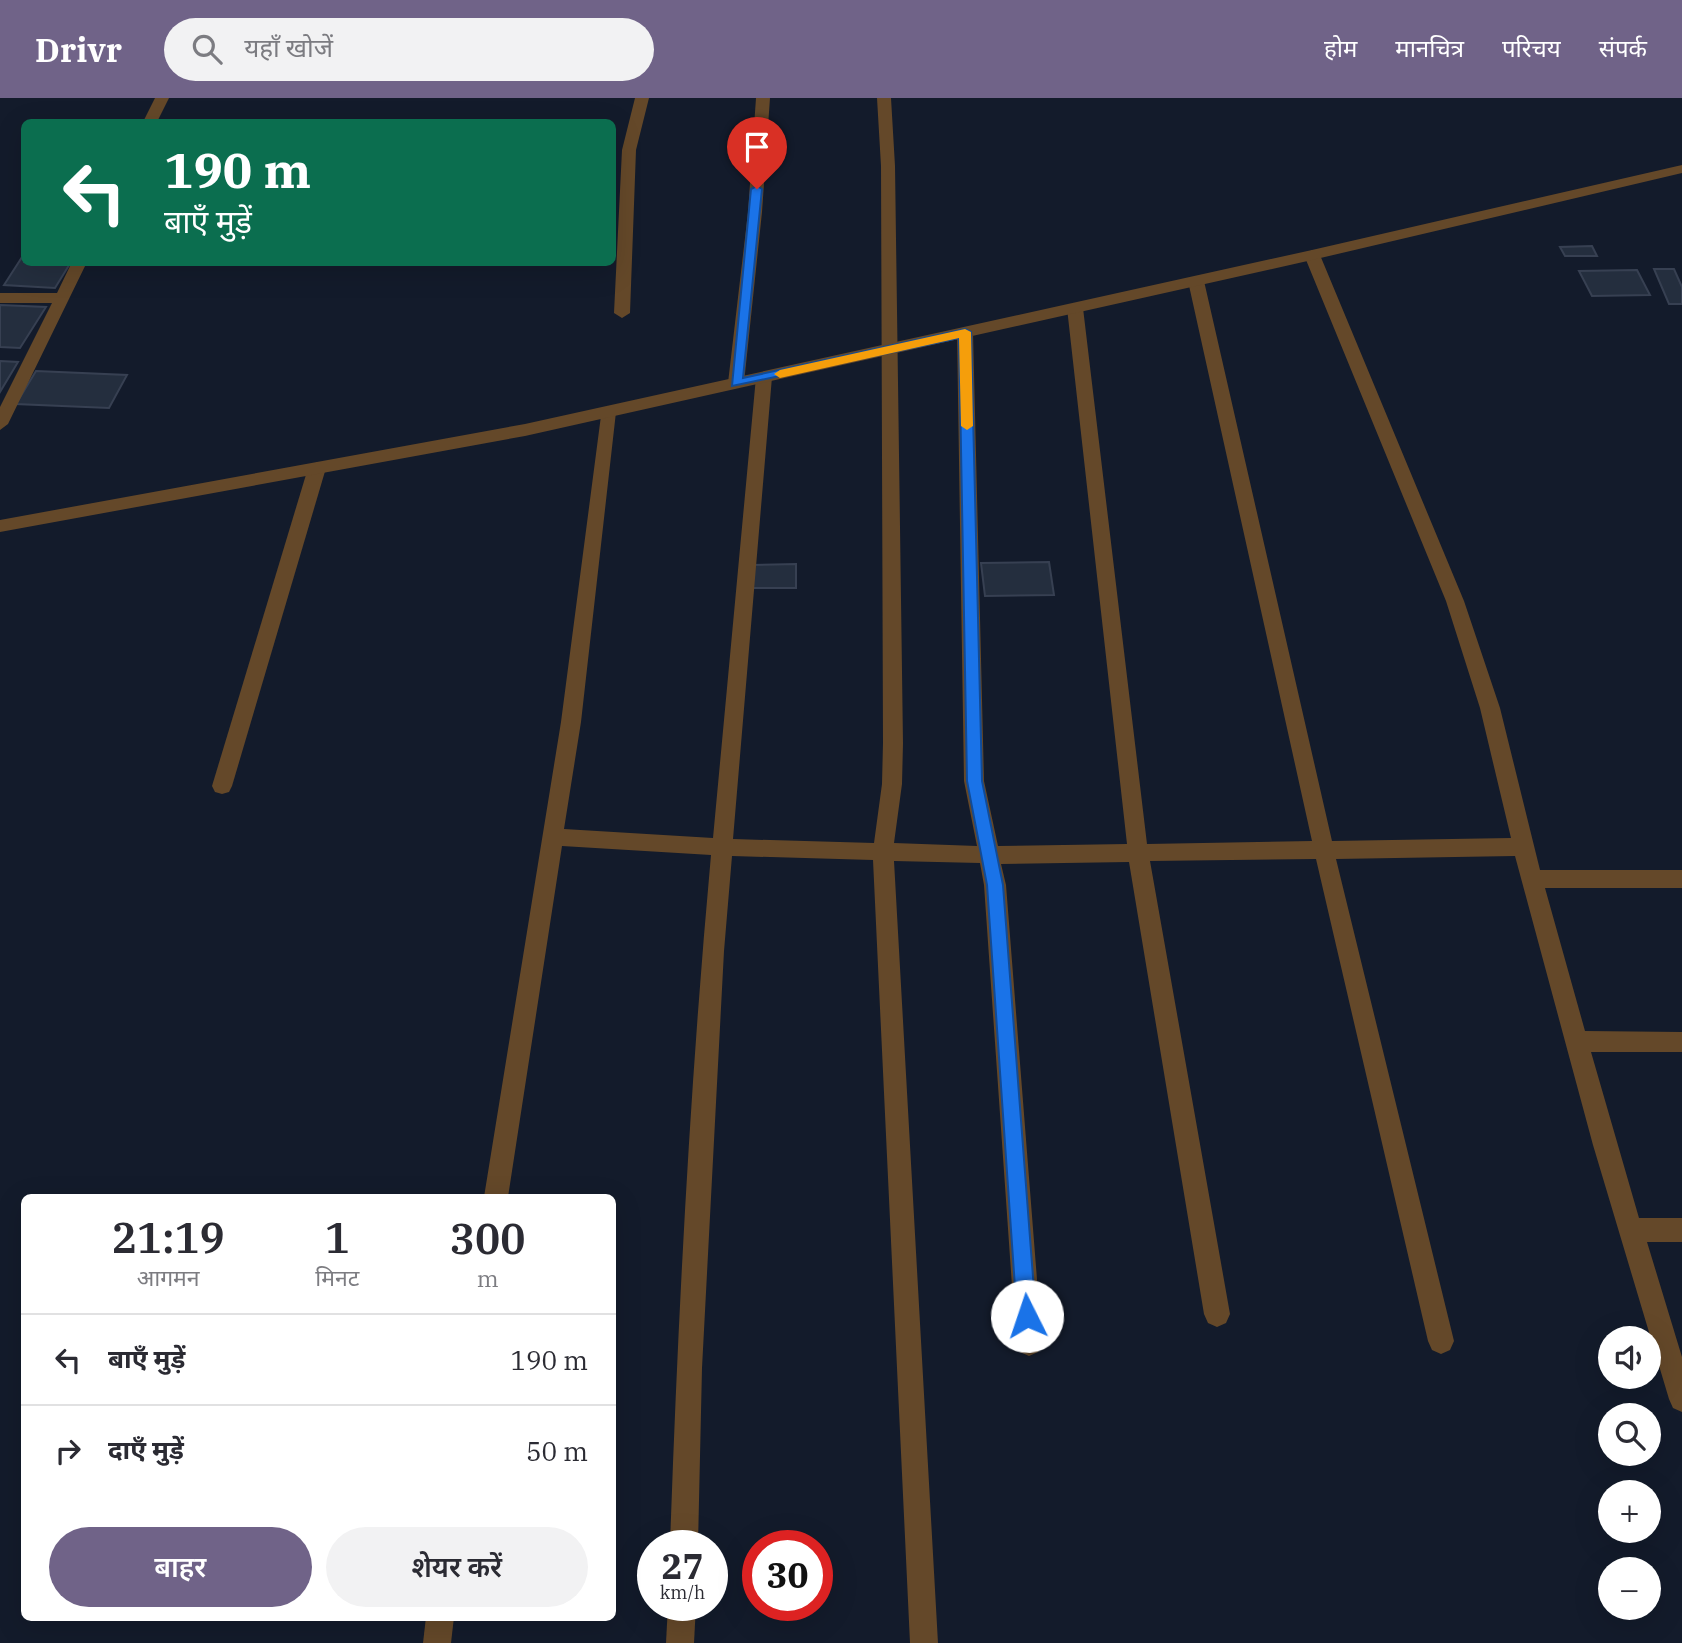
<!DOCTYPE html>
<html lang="hi">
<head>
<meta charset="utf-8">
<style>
  body { margin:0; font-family:"IBM Plex Serif","Noto Sans Devanagari",serif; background:#f2f2f3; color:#2b2b33; height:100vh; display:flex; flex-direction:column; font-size:26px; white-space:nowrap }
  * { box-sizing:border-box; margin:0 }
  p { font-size:23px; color:#7c7c81 }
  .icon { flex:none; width:38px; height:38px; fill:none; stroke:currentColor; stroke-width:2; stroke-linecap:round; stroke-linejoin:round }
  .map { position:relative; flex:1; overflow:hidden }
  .panel { position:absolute; left:21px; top:1096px; width:595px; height:427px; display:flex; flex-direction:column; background:#fff; border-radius:10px; box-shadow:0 7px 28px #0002 }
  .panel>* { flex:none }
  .guide { position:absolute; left:21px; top:21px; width:595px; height:147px; border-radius:10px; box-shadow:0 7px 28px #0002; background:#0b6e4f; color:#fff; overflow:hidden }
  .tools { position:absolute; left:1598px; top:1228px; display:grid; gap:14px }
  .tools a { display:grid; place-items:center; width:63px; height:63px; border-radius:50%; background:#fff; box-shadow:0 7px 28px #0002; font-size:35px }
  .speed { position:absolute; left:637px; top:1432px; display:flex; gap:14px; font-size:35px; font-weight:700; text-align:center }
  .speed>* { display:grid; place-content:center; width:91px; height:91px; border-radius:50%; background:#fff; box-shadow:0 7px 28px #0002; line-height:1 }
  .speed small { font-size:18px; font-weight:400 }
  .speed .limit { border:10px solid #d22; background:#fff; color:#111 }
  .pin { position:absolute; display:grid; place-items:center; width:60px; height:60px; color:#fff; margin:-72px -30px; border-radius:50% 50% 50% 0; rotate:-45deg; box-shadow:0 0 7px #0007 }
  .pin .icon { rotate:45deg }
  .me { position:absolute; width:77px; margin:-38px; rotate:356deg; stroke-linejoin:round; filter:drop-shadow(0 0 5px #0008) }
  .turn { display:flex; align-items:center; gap:24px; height:147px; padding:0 28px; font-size:32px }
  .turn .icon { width:91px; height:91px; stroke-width:2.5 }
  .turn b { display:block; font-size:49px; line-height:60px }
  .eta { display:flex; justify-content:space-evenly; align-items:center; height:119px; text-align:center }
  .eta b { font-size:42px; font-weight:600; line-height:49px }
  .button { display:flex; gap:14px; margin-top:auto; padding:14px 28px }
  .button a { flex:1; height:80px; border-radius:42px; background:#706388; color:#fff; font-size:28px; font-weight:600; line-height:80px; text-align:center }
  .button a+a { background:#f2f2f3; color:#2b2b33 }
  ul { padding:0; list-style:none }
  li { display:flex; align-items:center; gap:21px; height:91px; padding:0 28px; border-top:2px solid #e1e1e2 }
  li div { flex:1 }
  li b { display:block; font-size:26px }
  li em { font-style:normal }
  header { display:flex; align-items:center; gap:42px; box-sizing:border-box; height:98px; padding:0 35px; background:#706388; color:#fff }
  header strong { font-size:33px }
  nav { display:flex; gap:38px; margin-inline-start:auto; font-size:24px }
  .search { width:490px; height:63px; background:#f2f2f3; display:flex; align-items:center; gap:18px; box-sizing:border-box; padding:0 24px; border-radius:38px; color:#7c7c81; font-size:26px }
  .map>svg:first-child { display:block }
  .building { fill:#242e3e; stroke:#374052; stroke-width:2 }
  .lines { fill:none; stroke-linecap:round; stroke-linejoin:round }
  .minor { fill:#644829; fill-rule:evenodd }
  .tertiary { fill:#644829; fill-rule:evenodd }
  .route { fill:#1a73e8; stroke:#114b97; stroke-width:2 }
  .slow { fill:#f59e0b }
</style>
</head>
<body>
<header>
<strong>Drivr</strong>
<div class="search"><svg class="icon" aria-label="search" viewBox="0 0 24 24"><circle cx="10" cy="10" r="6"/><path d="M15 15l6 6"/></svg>यहाँ खोजें</div>
<nav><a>होम</a><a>मानचित्र</a><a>परिचय</a><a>संपर्क</a></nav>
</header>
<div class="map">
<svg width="1682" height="1545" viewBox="0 0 1682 1545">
  <rect width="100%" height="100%" fill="#131b2b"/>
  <g class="building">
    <polygon points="1592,148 1597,158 1565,158 1560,149"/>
    <polygon points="24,156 24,164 71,164 55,190 4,187"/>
    <polygon points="1654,171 1674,171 1682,189 1682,206 1669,206"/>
    <polygon points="1637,172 1650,197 1592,198 1579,173"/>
    <polygon points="0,207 46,209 20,250 0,249"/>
    <polygon points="0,263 18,264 0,294"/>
    <polygon points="36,273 127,277 109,310 16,306"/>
    <polygon points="1049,464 1054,497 985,498 981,465"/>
    <polygon points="796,466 796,490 750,490 751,467"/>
  </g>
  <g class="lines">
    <g class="minor">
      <polygon points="155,0 169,0 157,24 143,24"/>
      <polygon points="635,0 649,0 636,52 630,215 622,220 614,215 622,52"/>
      <polygon points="756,0 770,0 762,114 744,285 736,290 728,285 748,114"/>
      <path d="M877 0H891L895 68 903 645 902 686 894 745 977 748 964 683 957 234 965 229 973 234 984 683 998 748 1127 746 1067 210 1075 205 1083 210 1147 746 1312 743 1188 183 1196 178 1204 183 1332 743 1511 740 1480 610 1446 503 1304 157 1312 152 1320 157 1464 503 1500 610 1540 772H1682V790H1545L1585 933 1682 934V954H1591L1639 1120H1682V1144H1647L1682 1259V1314L1673 1310 1669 1301 1593 1047 1515 758 1336 761 1454 1243 1450 1252 1441 1256 1432 1252 1428 1243 1316 761 1150 763 1230 1216 1226 1225 1217 1229 1208 1225 1204 1216 1129 764 1001 766 1006 787 1042 1245 1038 1254 1029 1258 1020 1254 1016 1245 984 787 980 765 894 763 938 1545H910L873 762 732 758 724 853 702 1270 698 1447H670C678 1217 690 986 711 757L562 748 508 1099H484L561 624 602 310H614L616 314 581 624 564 731 713 740 756 279 764 274 772 279 733 741 874 745 882 686 883 645 881 68Z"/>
      <polygon points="72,164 87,164 8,326 0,332 0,309 52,205 0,205 0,195 57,195"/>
      <polygon points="317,364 326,370 232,688 229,694 222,696 215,694 212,688 308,370"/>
      <polygon points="668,1507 696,1507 694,1545 666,1545"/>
      <polygon points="426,1519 454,1519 451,1545 423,1545"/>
    </g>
    <polygon class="tertiary" points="1682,67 1682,75 1312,162 525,338 0,434 0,422 525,326 1312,152"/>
  </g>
  <polygon class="route" points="757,88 762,91 743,280 965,231 971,234 982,683 1003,787 1036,1218 1034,1225 1027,1228 1020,1225 1017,1218 987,787 967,683 959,240 732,288 751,91"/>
  <polygon class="slow" points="965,231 971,234 973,328 967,332 961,328 959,240 780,280 774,276 780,272"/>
</svg>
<div class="tools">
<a><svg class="icon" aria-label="sound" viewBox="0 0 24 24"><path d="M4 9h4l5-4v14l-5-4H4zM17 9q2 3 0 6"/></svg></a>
<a><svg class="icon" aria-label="search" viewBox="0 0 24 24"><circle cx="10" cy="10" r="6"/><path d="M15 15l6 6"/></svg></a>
<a>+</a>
<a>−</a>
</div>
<div class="speed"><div>27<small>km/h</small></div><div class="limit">30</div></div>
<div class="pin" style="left:757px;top:91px;background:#d93025"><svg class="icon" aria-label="arrive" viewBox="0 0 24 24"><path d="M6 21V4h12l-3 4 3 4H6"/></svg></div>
<svg class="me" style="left:1027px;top:1218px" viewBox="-20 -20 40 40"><circle r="19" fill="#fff"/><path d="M0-13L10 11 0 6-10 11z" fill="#1a73e8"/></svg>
<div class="guide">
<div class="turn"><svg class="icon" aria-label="left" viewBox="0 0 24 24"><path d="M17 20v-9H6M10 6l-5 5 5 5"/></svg><div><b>190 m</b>बाएँ मुड़ें</div></div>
</div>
<section class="panel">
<div class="eta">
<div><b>21:19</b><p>आगमन</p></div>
<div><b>1</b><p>मिनट</p></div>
<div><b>300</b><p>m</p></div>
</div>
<ul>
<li><svg class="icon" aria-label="left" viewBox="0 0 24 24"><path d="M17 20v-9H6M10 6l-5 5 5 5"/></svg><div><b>बाएँ मुड़ें</b></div><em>190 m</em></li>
<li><svg class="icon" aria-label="right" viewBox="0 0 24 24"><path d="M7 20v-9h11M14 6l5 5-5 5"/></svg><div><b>दाएँ मुड़ें</b></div><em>50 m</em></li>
</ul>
<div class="button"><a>बाहर</a><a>शेयर करें</a></div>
</section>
</div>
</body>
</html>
